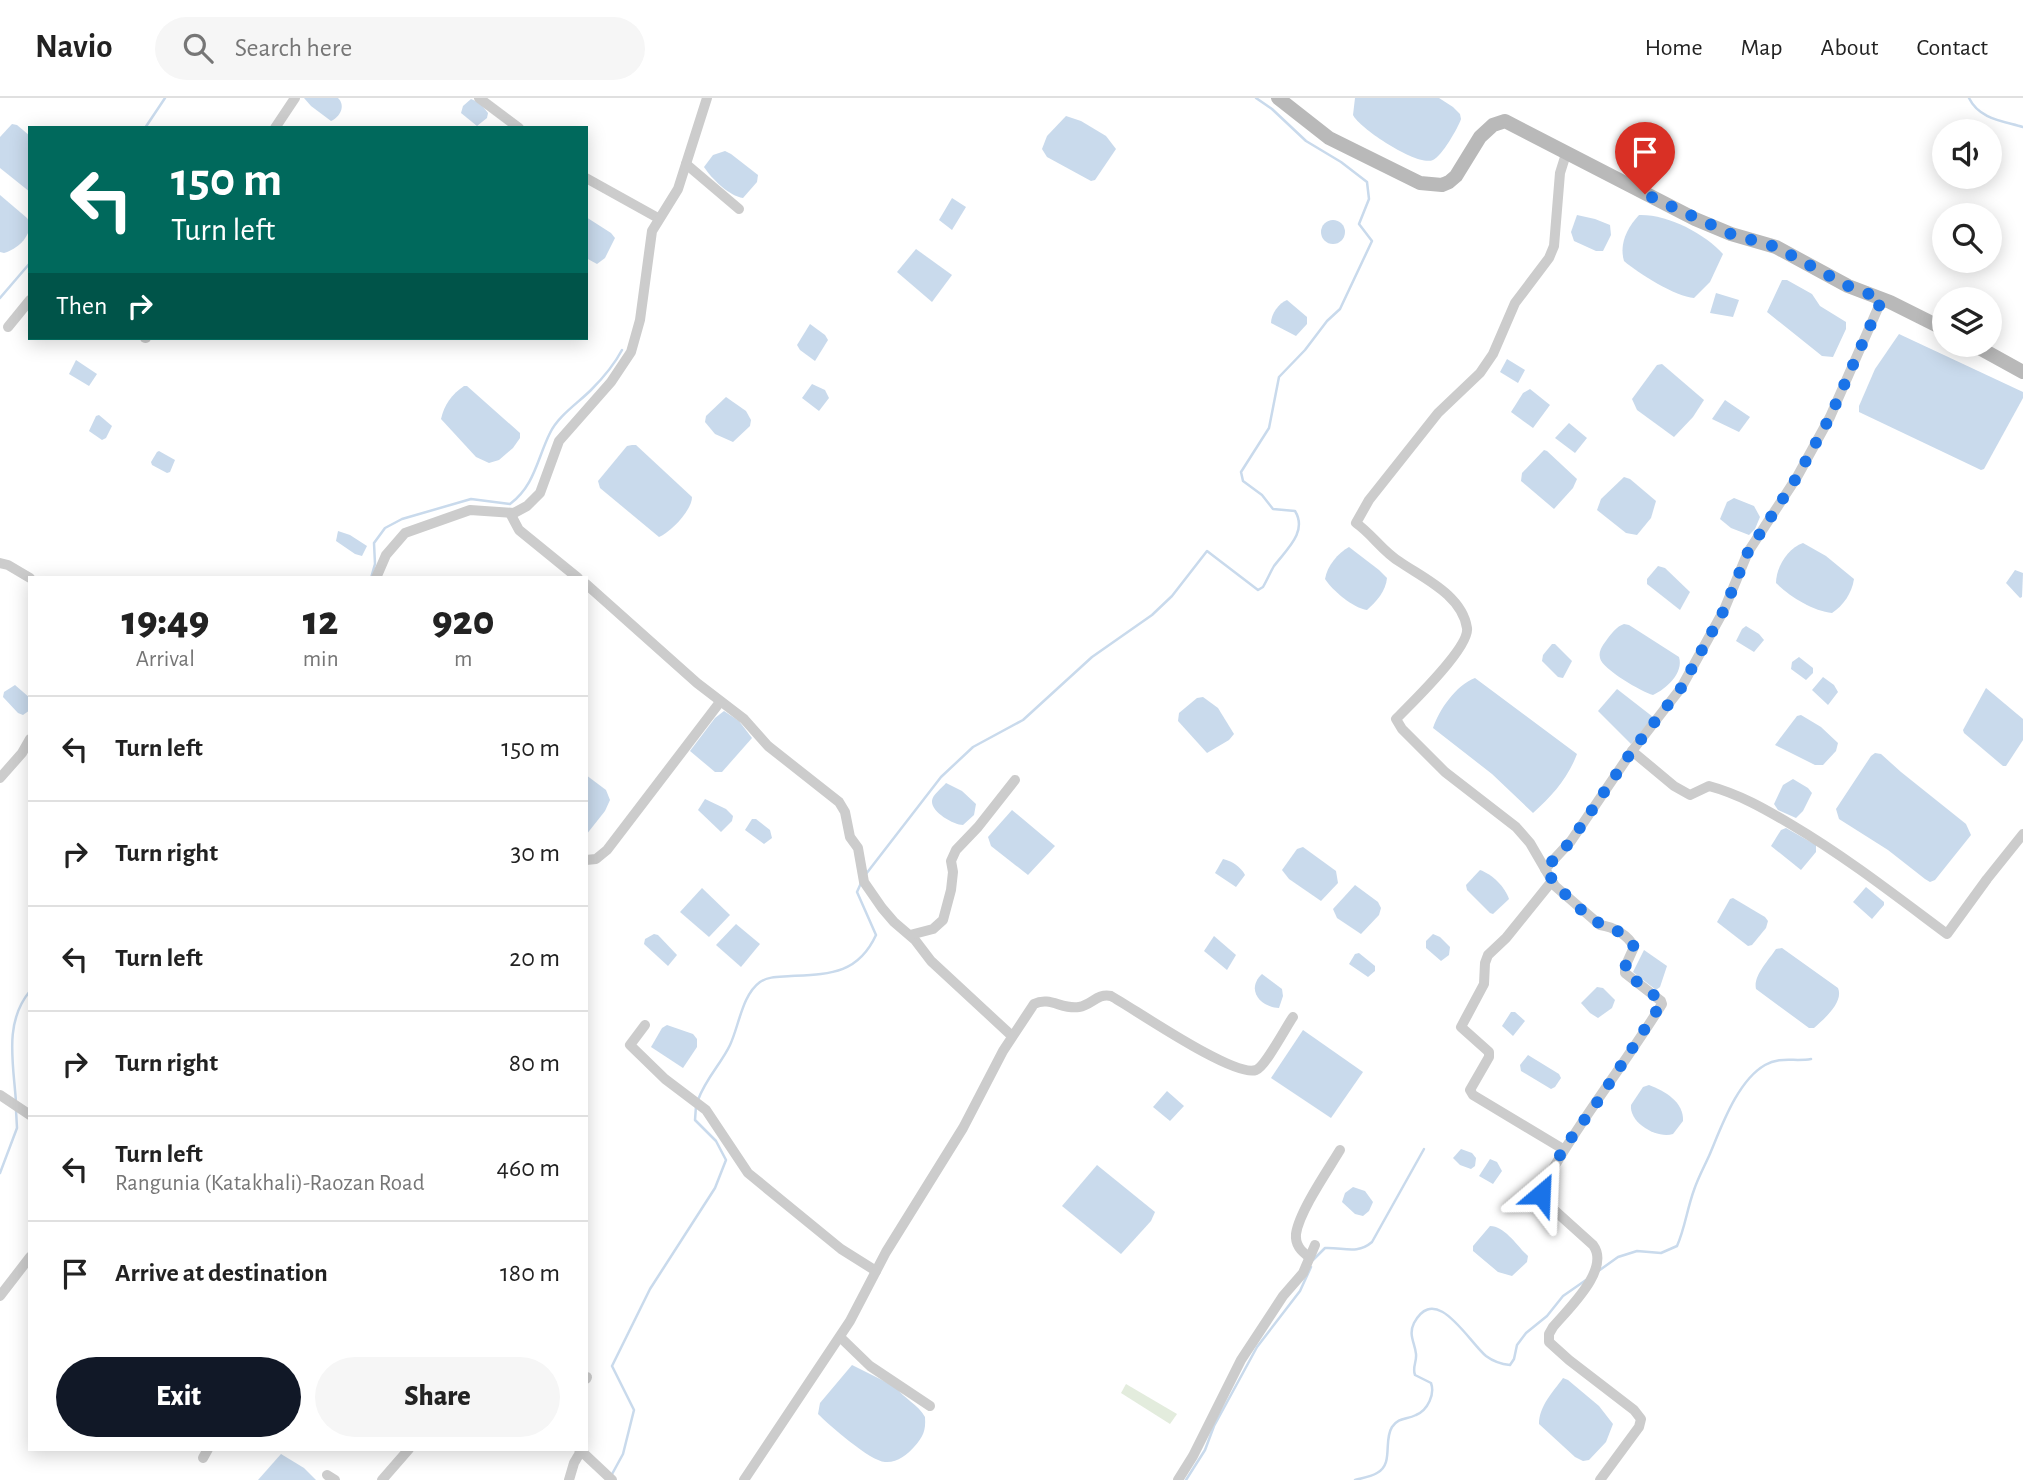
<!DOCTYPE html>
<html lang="en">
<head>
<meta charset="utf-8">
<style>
  body { margin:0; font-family:"Alegreya Sans",sans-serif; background:#f6f6f6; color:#222; height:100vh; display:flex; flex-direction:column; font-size:26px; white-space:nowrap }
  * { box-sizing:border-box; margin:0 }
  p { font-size:23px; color:#767676 }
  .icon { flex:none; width:38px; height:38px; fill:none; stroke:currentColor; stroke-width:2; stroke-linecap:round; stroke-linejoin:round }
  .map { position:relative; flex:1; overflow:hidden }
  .sheet { position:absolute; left:28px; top:478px; width:560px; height:875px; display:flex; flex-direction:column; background:#fff; border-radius:0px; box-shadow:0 4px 18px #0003 }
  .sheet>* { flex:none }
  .guide { position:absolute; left:28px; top:28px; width:560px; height:214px; border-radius:0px; box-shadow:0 4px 18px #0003; background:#00695c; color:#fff; overflow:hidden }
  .buttons { position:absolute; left:1932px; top:21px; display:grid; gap:14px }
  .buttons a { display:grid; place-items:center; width:70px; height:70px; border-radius:50%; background:#fff; box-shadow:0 4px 18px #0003; font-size:35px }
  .pin { position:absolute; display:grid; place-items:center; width:60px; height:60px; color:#fff; margin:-72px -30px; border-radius:50% 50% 50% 0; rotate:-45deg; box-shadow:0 0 7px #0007 }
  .pin .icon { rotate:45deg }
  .me { position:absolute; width:77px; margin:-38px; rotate:26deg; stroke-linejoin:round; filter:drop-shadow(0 0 5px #0008) }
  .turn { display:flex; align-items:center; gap:24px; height:147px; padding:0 28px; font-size:32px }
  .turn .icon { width:91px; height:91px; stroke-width:2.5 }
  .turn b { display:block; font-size:49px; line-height:60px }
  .then { display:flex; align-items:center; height:66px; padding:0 28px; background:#0003; gap:14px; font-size:26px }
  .eta { display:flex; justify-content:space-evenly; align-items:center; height:119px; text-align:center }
  .eta b { font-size:42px; font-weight:800; line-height:49px }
  .cta { display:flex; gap:14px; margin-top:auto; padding:14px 28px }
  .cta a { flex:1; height:80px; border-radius:42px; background:#111827; color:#fff; font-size:28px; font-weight:800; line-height:80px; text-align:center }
  .cta a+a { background:#f6f6f6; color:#222 }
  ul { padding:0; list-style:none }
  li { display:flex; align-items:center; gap:21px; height:105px; padding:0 28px; border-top:2px solid #e0e0e0 }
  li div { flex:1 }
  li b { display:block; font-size:26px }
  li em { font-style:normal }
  header { display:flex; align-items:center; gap:42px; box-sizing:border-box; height:98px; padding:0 35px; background:#fff; border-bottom:2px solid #e0e0e0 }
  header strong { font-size:33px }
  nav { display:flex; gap:38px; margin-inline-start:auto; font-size:24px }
  .search { width:490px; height:63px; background:#f6f6f6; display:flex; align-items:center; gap:18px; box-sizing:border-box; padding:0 24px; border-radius:38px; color:#767676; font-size:26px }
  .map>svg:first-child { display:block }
  .green { fill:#e3ecdd }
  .water { fill:#c9daec }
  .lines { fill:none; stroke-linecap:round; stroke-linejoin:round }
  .stream { stroke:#c9daec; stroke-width:2.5 }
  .minor { stroke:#ccc; stroke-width:10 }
  .secondary { stroke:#b9b9b9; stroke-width:14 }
  .route { stroke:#1a73e8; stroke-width:12; stroke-dasharray:0 21.6 }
</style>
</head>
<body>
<header>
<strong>Navio</strong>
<div class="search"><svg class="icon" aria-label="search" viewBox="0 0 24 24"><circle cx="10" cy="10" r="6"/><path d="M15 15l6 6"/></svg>Search here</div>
<nav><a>Home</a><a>Map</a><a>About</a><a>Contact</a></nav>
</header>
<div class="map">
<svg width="2023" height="1382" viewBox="0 0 2023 1382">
  <rect width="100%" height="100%" fill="#fff"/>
  <polygon class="green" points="1126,1286 1177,1316 1170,1326 1121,1295"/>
  <g class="water">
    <path d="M304 0H338C346 8 340 19 331 23L311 8Z"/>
    <path d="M1355 0H1439L1453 9 1460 16 1461 21C1458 30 1442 58 1433 62 1418 69 1360 31 1353 17Z"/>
    <polygon points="471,1 480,5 488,15 487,20 477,28 461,15 463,8"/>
    <polygon points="1066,18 1081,23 1106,38 1116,51 1095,82 1091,83 1047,59 1042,51 1047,38"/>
    <polygon points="12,26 17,27 30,38 30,94 0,70 0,39"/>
    <path d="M725 53 731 56 758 77 757 84 743 100C729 98 712 81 704 69L713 57Z"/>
    <path d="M0 97 27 120 30 125C30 140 17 151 4 155L0 154Z"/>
    <polygon points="952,100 966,109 952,132 939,122"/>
    <polygon points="1577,117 1595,121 1610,127 1611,137 1603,153 1596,153 1574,143 1571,134"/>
    <path d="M1639 117C1667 116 1704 135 1723 156L1710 184 1694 200C1676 199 1638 175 1624 163 1619 146 1627 130 1639 117Z"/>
    <polygon points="586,119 611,135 615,140 605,160 597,166 586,160"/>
    <circle cx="1333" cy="134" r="12"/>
    <polygon points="916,151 952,177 932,204 897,174"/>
    <polygon points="1782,182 1787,182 1812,196 1820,208 1846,224 1846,231 1833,259 1822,258 1767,214"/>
    <polygon points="1716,195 1739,202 1733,219 1710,215"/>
    <path d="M1287 202 1307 219V226L1296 238 1271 225C1271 216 1279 205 1287 202Z"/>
    <polygon points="810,226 825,237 828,242 815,263 800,252 797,247"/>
    <polygon points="1899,236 2023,294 2023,300 1984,371 1981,372 1859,314 1859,308 1875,271"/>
    <polygon points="1507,261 1525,272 1518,285 1500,274"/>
    <polygon points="76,262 97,276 89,288 69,276"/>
    <polygon points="1662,266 1704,302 1693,319 1674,339 1637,312 1632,301 1657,267"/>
    <polygon points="812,286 825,292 829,300 819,313 802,300"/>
    <path d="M464 288H467L520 335V340L513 350 499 362 489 365 476 359 441 321C444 307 452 296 464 288Z"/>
    <polygon points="1530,291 1550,307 1533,330 1511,314 1523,295"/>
    <polygon points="726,299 746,313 751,322 750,328 733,344 715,336 705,324 706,318"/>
    <polygon points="1725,302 1750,319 1739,334 1712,321"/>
    <polygon points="99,317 112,328 106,340 102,342 89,333 96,318"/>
    <polygon points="1569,325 1587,340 1575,355 1555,340"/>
    <path d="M632 347H636L692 399C692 412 671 434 659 439L600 390 598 383 627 348Z"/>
    <polygon points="1544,352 1547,353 1577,381 1573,390 1554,411 1521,383 1522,375"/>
    <polygon points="159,353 175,362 170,374 167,375 152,367 151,364 157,354"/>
    <polygon points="1624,379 1630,381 1656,403 1651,420 1637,437 1626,435 1597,412 1601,401"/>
    <polygon points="1734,400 1754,408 1760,419 1755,431 1749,437 1731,430 1720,421 1727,404"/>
    <polygon points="338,433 350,437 367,448 362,458 355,456 336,443"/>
    <path d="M1803 445 1826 458 1854 481C1852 495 1843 508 1832 515 1813 513 1789 498 1776 485 1776 469 1788 450 1803 445Z"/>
    <path d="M1349 449 1379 472 1387 480C1386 493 1376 504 1367 512 1353 510 1333 493 1325 481 1327 468 1338 455 1349 449Z"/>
    <polygon points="1658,468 1665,470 1690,494 1680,512 1647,486 1647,481"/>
    <polygon points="2015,472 2023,475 2022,499 2020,500 2006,485"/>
    <path d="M1624 526 1629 527 1679 559C1684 575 1666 591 1653 597 1642 594 1602 571 1600 560 1598 552 1604 546 1608 540 1613 534 1616 529 1624 526Z"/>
    <polygon points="1746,528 1759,536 1764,542 1754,554 1736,543 1742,531"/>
    <polygon points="1552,546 1555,546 1572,563 1563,580 1558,579 1542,563 1543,557"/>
    <polygon points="1799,559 1813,570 1813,575 1806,582 1791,571 1792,564"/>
    <polygon points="1823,579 1834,587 1838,594 1828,607 1812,592"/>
    <path d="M1475 580 1577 656C1568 680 1552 698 1533 715L1492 676 1433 630C1439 612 1456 587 1475 580Z"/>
    <polygon points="15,587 30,600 30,612 23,617 18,615 3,599 4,594"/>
    <polygon points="1986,590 2023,621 2023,642 2006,668 2003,668 1964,635 1963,632"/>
    <polygon points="1617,591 1653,619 1631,646 1598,613"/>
    <polygon points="1203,599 1218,610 1234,636 1229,642 1207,655 1178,623 1179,615 1197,600"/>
    <polygon points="724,613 739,623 752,640 722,674 715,674 690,653 715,620"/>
    <polygon points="1801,617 1821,629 1838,645 1836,653 1823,667 1815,667 1775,647 1797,618"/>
    <polygon points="1875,655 1881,656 1901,674 1966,726 1971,737 1935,782 1930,784 1925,781 1888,752 1839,721 1836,711 1871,658"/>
    <polygon points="586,677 606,692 610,702 605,713 586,737"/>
    <polygon points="1793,681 1808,690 1812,695 1803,713 1796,720 1778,712 1774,706 1783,687"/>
    <path d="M946 685 962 693 976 706 974 717 963 727C954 727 931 714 932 703 932 697 942 690 946 685Z"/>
    <polygon points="705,701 726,711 733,718 732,723 721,734 698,712"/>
    <polygon points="1012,712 1055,748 1028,777 991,748 988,739"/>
    <polygon points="752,721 756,721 770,732 772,740 764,746 745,732"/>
    <polygon points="1786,730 1816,747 1816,754 1801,772 1771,748 1781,732"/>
    <polygon points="1303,749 1336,773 1338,785 1321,803 1289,781 1282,772 1297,751"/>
    <path d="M1223 761C1232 763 1241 769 1245 777L1236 789 1215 775Z"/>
    <path d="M1480 772C1492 776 1505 789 1509 801L1493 816 1490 815 1467 792 1466 787Z"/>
    <polygon points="1355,787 1378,804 1381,810 1379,817 1361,836 1337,820 1333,811"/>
    <polygon points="1866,789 1884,804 1884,807 1872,821 1853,804"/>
    <polygon points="702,790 730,817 709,839 680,814"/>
    <polygon points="1733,800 1765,819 1768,823 1766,830 1752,847 1748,848 1717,824 1730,801"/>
    <polygon points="736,826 760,846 741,869 716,847"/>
    <polygon points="654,836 658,837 677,857 668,868 644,846 645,841"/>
    <polygon points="1433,836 1440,839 1450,849 1449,857 1441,863 1426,850 1426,843"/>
    <polygon points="1214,838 1236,857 1227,872 1204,853"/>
    <path d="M1782 850 1838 890C1844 904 1824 921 1814 930H1809L1756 891C1753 878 1768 863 1776 851Z"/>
    <polygon points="1644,852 1667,868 1660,889 1656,892 1633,874"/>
    <polygon points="1359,855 1375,868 1375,873 1368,879 1349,866 1355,856"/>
    <path d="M1262 876 1282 891 1283 898 1279 910C1259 909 1246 891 1262 876Z"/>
    <polygon points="1597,889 1603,890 1615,902 1612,910 1598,920 1590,915 1581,905"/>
    <polygon points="1511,914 1515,914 1525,923 1513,938 1502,928"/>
    <polygon points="667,927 693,936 697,941 697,949 683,970 651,949 662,930"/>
    <polygon points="1303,932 1363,974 1331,1020 1271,980"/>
    <polygon points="1528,957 1559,976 1561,980 1555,989 1551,991 1521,973 1520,967"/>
    <path d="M1649 987C1665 993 1684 1004 1683 1023L1673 1036C1657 1041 1629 1025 1631 1007L1643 989Z"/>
    <polygon points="1167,993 1184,1008 1170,1023 1153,1009"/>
    <polygon points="1461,1051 1472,1055 1476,1060 1475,1068 1471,1071 1460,1067 1453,1060"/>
    <polygon points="1490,1061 1497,1064 1502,1073 1493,1086 1479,1078"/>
    <polygon points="1097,1067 1155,1114 1151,1123 1121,1156 1062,1108"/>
    <polygon points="1353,1089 1365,1093 1373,1104 1369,1113 1363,1118 1355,1116 1342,1104 1345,1095"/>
    <path d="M1490 1128C1505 1128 1517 1148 1528 1158L1527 1164 1512 1178 1498 1174 1473 1153V1148Z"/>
    <path d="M852 1267 896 1289C904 1301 918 1306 925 1319 926 1333 923 1339 914 1349 907 1357 897 1365 885 1364 870 1363 829 1327 818 1316L820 1305Z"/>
    <path d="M1563 1280 1568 1282 1599 1308 1613 1326 1606 1344 1589 1362 1583 1363 1575 1359 1539 1326C1539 1308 1553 1294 1563 1280Z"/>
    <polygon points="281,1356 304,1370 316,1382 258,1382"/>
  </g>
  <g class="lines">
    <g class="stream">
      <path d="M1969 0C1979 21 2003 23 2023 29"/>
      <polyline points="145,30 165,0"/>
      <polyline points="0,200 30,165"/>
      <path d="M371 480 375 466 374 445 385 430 402 421 471 401 510 406C535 387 537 361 550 335 558 318 578 305 591 292 603 280 614 267 622 252"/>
      <path d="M866 776 941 679 973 649 1023 622 1092 559 1152 517 1172 498 1207 453 1258 492 1263 489C1267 482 1270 475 1274 468 1286 452 1308 434 1295 413L1273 411 1262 397 1243 383 1241 374 1269 330 1279 279 1305 252 1327 223 1340 211 1372 143 1359 126 1369 101 1367 84 1341 64 1306 43 1272 11 1256 0"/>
      <path d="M698 1002C706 980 721 966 730 947 739 928 742 897 760 884 769 878 780 879 791 878 830 876 858 876 876 837L857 794 861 785"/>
      <path d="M16 1005C14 968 3 925 30 893"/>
      <polyline points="0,1075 17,1030 16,1012"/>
      <path d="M1313 1162 1325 1150C1343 1149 1357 1157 1372 1144L1424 1051"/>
      <path d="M1597 1174 1618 1159 1637 1153 1661 1155 1677 1148C1685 1130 1687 1111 1694 1092 1698 1080 1704 1069 1709 1058 1721 1030 1737 983 1765 967 1780 958 1795 964 1811 961"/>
      <polyline points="611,1378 623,1356 634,1312 612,1268 650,1191 715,1090 726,1062 716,1043 695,1022 696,1008"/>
      <polyline points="1186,1382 1205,1352 1214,1328 1257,1249 1300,1193 1311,1169"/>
      <path d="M1355 1382C1362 1380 1370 1379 1377 1375 1394 1366 1383 1343 1392 1329 1399 1319 1406 1322 1416 1317 1428 1312 1435 1296 1431 1285L1415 1277C1412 1269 1417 1264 1416 1256 1415 1245 1408 1237 1414 1225 1436 1184 1468 1243 1486 1258 1494 1264 1500 1266 1510 1267L1514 1261 1517 1247 1526 1235 1547 1218 1563 1198 1586 1182"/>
    </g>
    <g class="minor">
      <polyline points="479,0 519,30"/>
      <polyline points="275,30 295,0"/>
      <path d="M1566 56 1560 75 1554 148 1549 160 1515 205 1493 256 1480 275 1438 315 1369 402 1356 425C1372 436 1383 454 1400 464 1423 480 1462 497 1467 530 1470 549 1411 606 1396 621L1402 631 1445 674 1516 729 1530 745 1555 788 1600 827C1614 829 1628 837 1634 849L1625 869V875L1661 903 1662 906C1623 969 1576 1027 1541 1092L1543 1102 1593 1147C1611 1171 1569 1210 1553 1229L1549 1236V1244L1569 1262 1634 1312 1641 1321 1639 1329 1600 1382"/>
      <polyline points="686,66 739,111"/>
      <polyline points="586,80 658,120"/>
      <polyline points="8,229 30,202"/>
      <polyline points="145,240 146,240"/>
      <polyline points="510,415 519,432 578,480"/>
      <polyline points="0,465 8,467 30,480"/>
      <polyline points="376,480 386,457 405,435 470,412 514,415 527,408 540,395 559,343 611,284 631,254 640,222 652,133 678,91 707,0"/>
      <polyline points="586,486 697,585 744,621 768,648 839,704 845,714 850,739 858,750 864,784 882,810 894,824 915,842 931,863 1012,938"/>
      <path d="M1632 653 1674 688 1690 697 1709 688C1739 696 1765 711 1792 727 1846 759 1896 798 1947 836L1987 781 2023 736"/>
      <polyline points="0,680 22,655 30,641"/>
      <polyline points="586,762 596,761 607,752 720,604"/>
      <polyline points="1545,771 1571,743 1632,653 1681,590 1724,512 1748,454 1797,379 1830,319 1882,201"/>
      <polyline points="1552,783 1506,840 1488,857 1485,865 1484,886 1461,929 1489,954 1489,959 1470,992 1473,997 1563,1051"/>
      <polyline points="910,837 933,831 943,822 951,792 953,774 951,763 956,752 978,729 1015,682"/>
      <polyline points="645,927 630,947 665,981 706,1012 748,1075 841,1151 876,1173"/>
      <polyline points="0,997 30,1017"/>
      <path d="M1309 1159C1301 1153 1295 1147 1296 1136 1299 1114 1328 1072 1340 1052"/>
      <polyline points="0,1198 30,1159"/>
      <polyline points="840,1239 870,1268 930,1308"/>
      <polyline points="586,1281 587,1279"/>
      <polyline points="579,1351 612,1382"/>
      <polyline points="203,1360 208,1351"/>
      <polyline points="327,1377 335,1382"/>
      <polyline points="382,1382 409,1351"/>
      <polyline points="569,1382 574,1365 581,1353"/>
      <path d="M744 1382 850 1223 886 1154 963 1030 1003 953 1034 906C1050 898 1062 912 1079 909 1092 907 1097 895 1111 898 1136 912 1234 980 1256 972 1265 969 1286 929 1293 919"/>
      <polyline points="1178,1382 1193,1358 1241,1262 1283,1198 1303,1175 1315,1147"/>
    </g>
    <g class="secondary">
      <polyline points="1278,0 1329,40 1420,85 1442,87 1449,84 1456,78 1480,39 1493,27 1505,23 1695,121 1731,136 1776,149 1848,188 1890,204 1944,231"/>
      <polyline points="1974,247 2023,274"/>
    </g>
  </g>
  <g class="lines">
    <path class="route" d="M1541 1096 1563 1051 1596 1006 1661 906V903L1626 875 1625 869 1634 849C1625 832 1613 833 1599 825 1582 816 1555 787 1545 771L1571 743 1632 653 1681 590 1724 512 1748 454 1797 379 1830 319 1882 201 1848 188 1776 149 1731 136 1645 96"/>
  </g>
</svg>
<div class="buttons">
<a><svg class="icon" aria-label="sound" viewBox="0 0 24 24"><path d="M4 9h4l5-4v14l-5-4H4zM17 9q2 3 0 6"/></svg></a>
<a><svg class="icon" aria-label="search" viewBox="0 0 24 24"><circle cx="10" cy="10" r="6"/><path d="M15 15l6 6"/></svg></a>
<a><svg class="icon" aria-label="layers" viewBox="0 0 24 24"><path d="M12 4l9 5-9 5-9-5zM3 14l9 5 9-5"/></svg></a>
</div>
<div class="pin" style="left:1645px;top:96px;background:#d93025"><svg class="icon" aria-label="arrive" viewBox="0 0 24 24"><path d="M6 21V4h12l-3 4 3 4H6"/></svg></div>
<svg class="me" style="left:1541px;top:1096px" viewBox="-20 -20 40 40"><path d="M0-17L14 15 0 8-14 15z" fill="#1a73e8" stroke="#fff" stroke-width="4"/></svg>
<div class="guide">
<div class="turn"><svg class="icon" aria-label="left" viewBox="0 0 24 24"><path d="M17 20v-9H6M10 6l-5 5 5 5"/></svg><div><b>150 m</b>Turn left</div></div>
<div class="then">Then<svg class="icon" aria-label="right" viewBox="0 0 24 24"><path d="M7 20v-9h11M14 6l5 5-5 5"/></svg></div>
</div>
<section class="sheet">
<div class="eta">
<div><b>19:49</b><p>Arrival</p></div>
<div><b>12</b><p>min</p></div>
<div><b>920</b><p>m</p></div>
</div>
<ul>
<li><svg class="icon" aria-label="left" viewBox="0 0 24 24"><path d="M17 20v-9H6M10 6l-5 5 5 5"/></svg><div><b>Turn left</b></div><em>150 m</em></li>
<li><svg class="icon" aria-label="right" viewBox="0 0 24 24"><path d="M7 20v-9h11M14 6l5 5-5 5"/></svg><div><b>Turn right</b></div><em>30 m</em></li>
<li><svg class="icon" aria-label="left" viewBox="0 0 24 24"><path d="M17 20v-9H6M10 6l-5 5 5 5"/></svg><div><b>Turn left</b></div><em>20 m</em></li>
<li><svg class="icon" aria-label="right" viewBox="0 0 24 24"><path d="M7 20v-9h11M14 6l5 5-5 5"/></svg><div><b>Turn right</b></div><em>80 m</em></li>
<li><svg class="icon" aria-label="left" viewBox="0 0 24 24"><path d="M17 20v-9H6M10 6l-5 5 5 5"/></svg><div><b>Turn left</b><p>Rangunia (Katakhali)-Raozan Road</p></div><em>460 m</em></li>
<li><svg class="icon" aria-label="arrive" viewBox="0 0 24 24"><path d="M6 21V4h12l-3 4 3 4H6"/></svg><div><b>Arrive at destination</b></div><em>180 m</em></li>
</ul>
<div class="cta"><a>Exit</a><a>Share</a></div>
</section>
</div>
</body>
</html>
